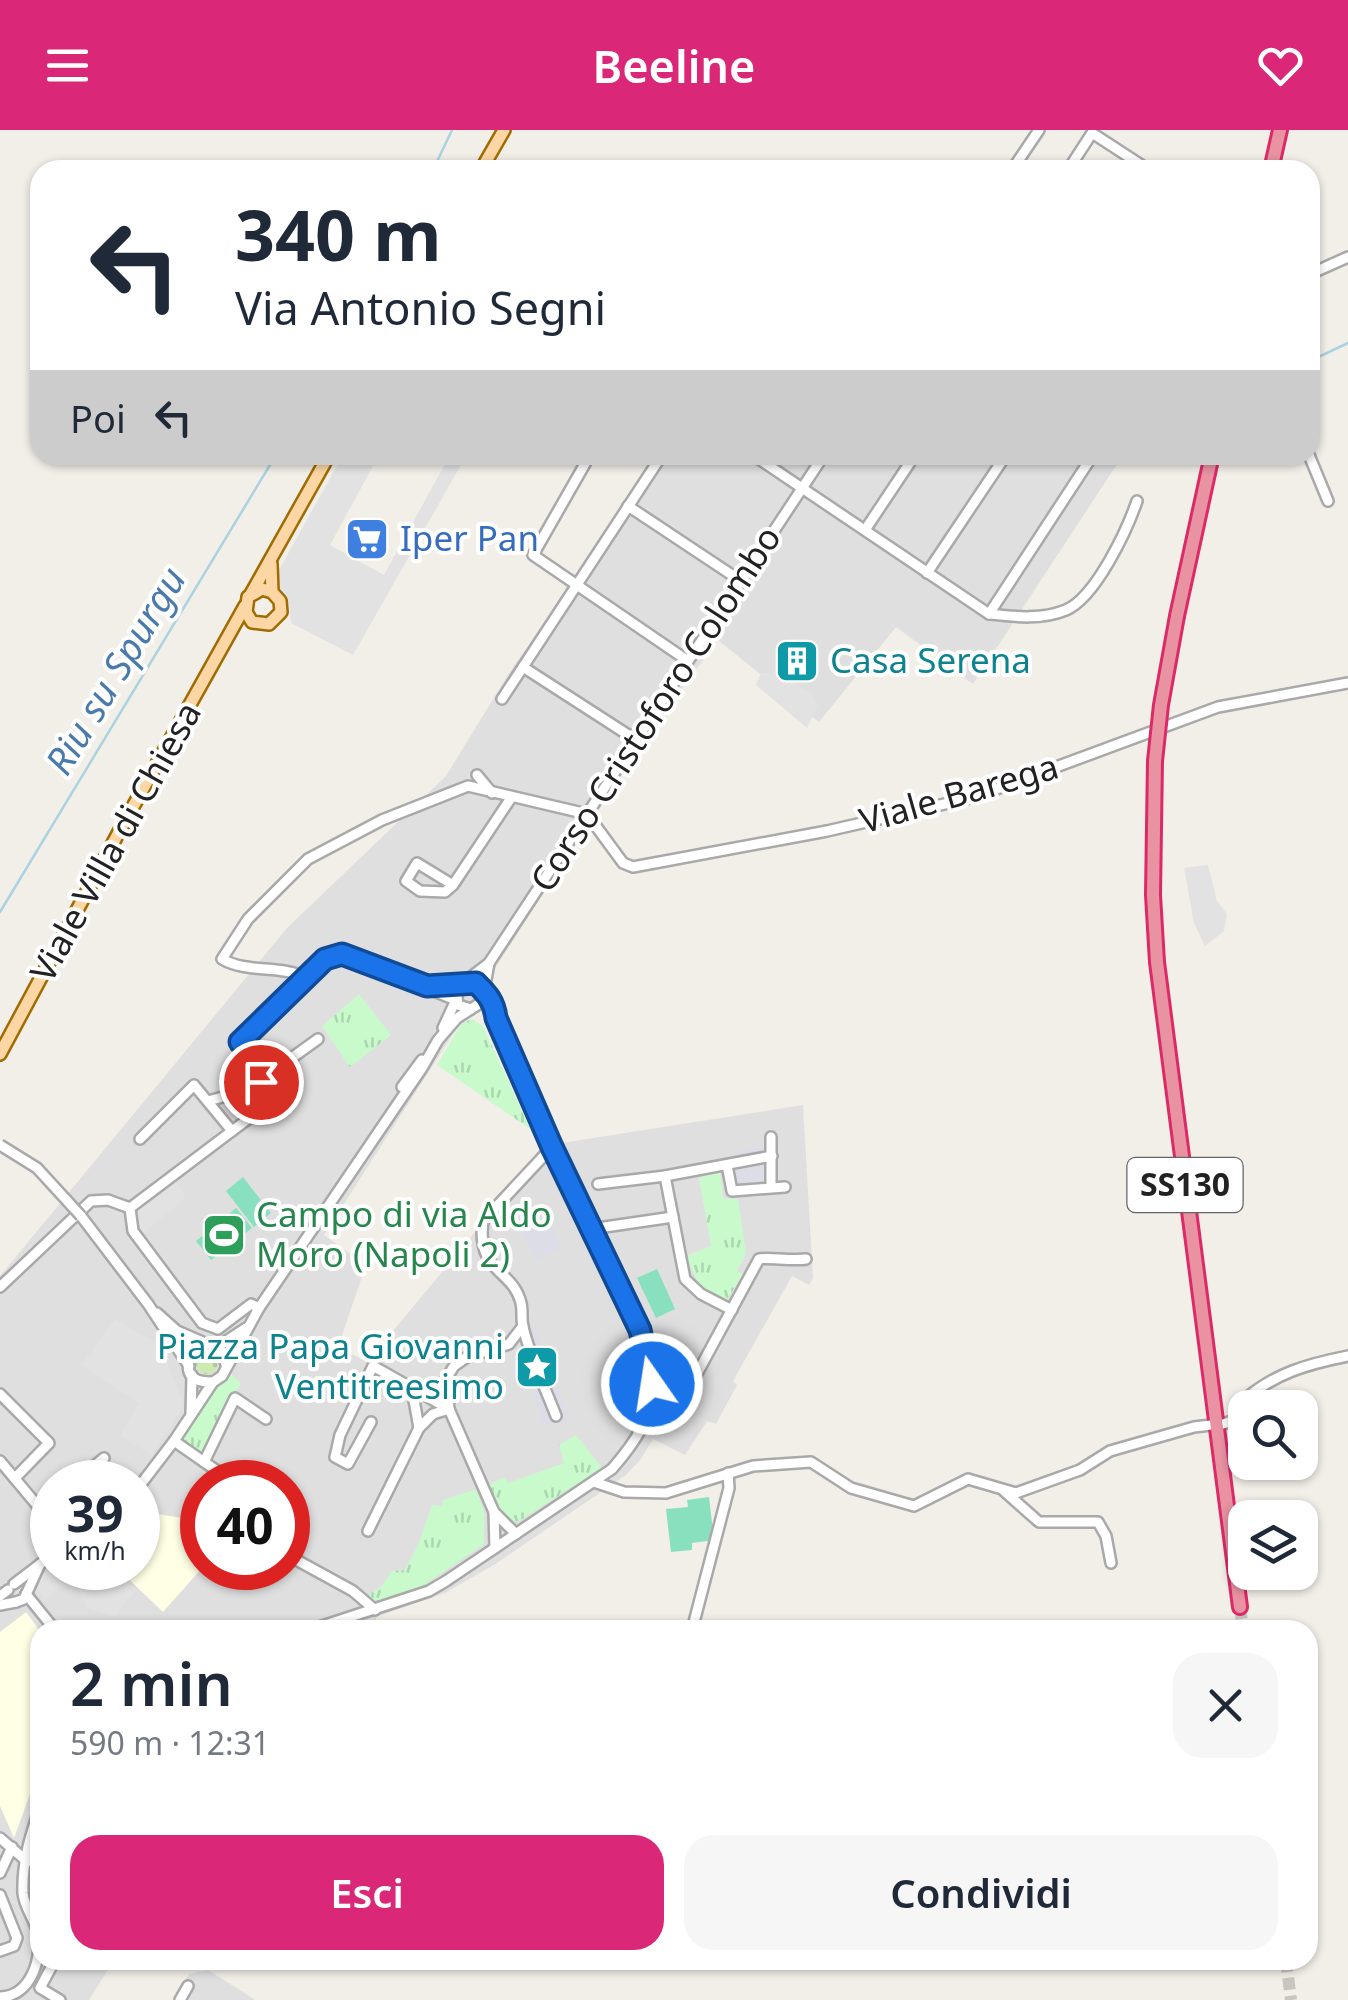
<!DOCTYPE html>
<html lang="it">
<head>
<meta charset="utf-8">
<style>
  body { margin:0; font-family:"Noto Sans",sans-serif; background:#f6f6f7; color:#1f2937; height:100vh; display:flex; flex-direction:column; font-size:38px; white-space:nowrap }
  * { box-sizing:border-box; margin:0 }
  p { font-size:32px; color:#747a83 }
  .icon { flex:none; width:55px; height:55px; fill:none; stroke:currentColor; stroke-width:2; stroke-linecap:round; stroke-linejoin:round }
  .map { position:relative; flex:1; overflow:hidden }
  .panel { position:absolute; left:30px; top:1490px; width:1288px; height:350px; display:flex; flex-direction:column; background:#fff; border-radius:30px; box-shadow:0 2px 8px #0004 }
  .panel>* { flex:none }
  .top-card { position:absolute; left:30px; top:30px; width:1290px; height:305px; border-radius:30px; box-shadow:0 2px 8px #0004; background:#fff; color:#1f2937; overflow:hidden }
  .tools { position:absolute; left:1228px; top:1260px; display:grid; gap:20px }
  .tools a { display:grid; place-items:center; width:90px; height:90px; border-radius:20px; background:#fff; box-shadow:0 2px 8px #0004; font-size:50px }
  .speed { position:absolute; left:30px; top:1330px; display:flex; gap:20px; font-size:50px; font-weight:700; text-align:center }
  .speed>* { display:grid; place-content:center; width:130px; height:130px; border-radius:50%; background:#fff; box-shadow:0 2px 8px #0004; line-height:1 }
  .speed small { font-size:25px; font-weight:400 }
  .speed .limit { border:15px solid #d22; background:#fff; color:#111 }
  .pin { position:absolute; display:grid; place-items:center; width:85px; height:85px; color:#fff; margin:-42px; border:5px solid #fff; border-radius:50%; box-shadow:0 2px 10px #0007 }
  .me { position:absolute; width:110px; margin:-55px; rotate:347deg; stroke-linejoin:round; filter:drop-shadow(0 0 8px #0008) }
  .turn { display:flex; align-items:center; gap:35px; height:210px; padding:0 40px; font-size:45px }
  .turn .icon { width:130px; height:130px; stroke-width:2.5 }
  .turn b { display:block; font-size:70px; line-height:85px }
  .then { display:flex; align-items:center; height:95px; padding:0 40px; background:#0003; gap:20px; font-size:38px }
  .round { display:grid; place-items:center; flex:none; width:105px; height:105px; border-radius:30px; background:#f6f6f7 }
  .summary { display:flex; align-items:center; justify-content:space-between; height:170px; padding:0 40px }
  h1 { font-size:60px; font-weight:600; line-height:75px }
  .primary-button { display:flex; gap:20px; margin-top:auto; padding:20px 40px }
  .primary-button a { flex:1; height:115px; border-radius:30px; background:#db2777; color:#fff; font-size:40px; font-weight:600; line-height:115px; text-align:center }
  .primary-button a+a { background:#f6f6f7; color:#1f2937 }
  header { display:flex; justify-content:space-between; align-items:center; height:130px; padding:0 40px; background:#db2777; color:#fff; font-size:45px; font-weight:600 }
  .map>svg:first-child { display:block }
  .residential { fill:#e0dfdf; fill-rule:evenodd }
  .education { fill:#ffffe5 }
  .grass { fill:url(#grass-dots) }
  .park { fill:url(#park-tufts) }
  .pitch { fill:#88e0be }
  .parking { fill:#e2e2e2 }
  .plaza { fill:#dddde8 }
  .lines { fill:none; stroke-linecap:round; stroke-linejoin:round }
  .stream { stroke:#aad3df; stroke-width:2.5 }
  .highway-tunnel { stroke:#c8c6c1; stroke-width:12; stroke-dasharray:12 6; stroke-linecap:butt }
  .minor-casing { stroke:#a9a9a9; stroke-width:14 }
  .major-casing { stroke:#a06b00; stroke-width:16 }
  .highway-casing { stroke:#dc2a67; stroke-width:18 }
  .minor { stroke:#fff; stroke-width:9 }
  .major { stroke:#fcd6a4; stroke-width:11 }
  .highway { stroke:#e892a2; stroke-width:12 }
  .minor-bridge-casing { stroke:#a9a9a9; stroke-width:14; stroke-linecap:butt }
  .highway-bridge-casing { stroke:#dc2a67; stroke-width:18; stroke-linecap:butt }
  .minor-bridge { stroke:#fff; stroke-width:9 }
  .highway-bridge { stroke:#e892a2; stroke-width:12 }
  .route-casing { stroke:#114b97; stroke-width:25 }
  .route { stroke:#1a73e8; stroke-width:18 }
  .labels { text-anchor:middle; stroke-width:8; stroke-linejoin:round; paint-order:stroke }
  .shield { fill:#fff; stroke:#646464; stroke-width:2.5 }
  .shield-label { font-size:32px; font-weight:bold; fill:#222 }
  .shop-label { font-size:35px; fill:#366cbe; stroke:#fff; text-anchor:start }
  .culture-label { font-size:35px; fill:#0d838f; stroke:#fff; text-anchor:start }
  .street-label { font-size:35px; fill:#222; stroke:#fff }
  .leisure-label { font-size:35px; fill:#27864d; stroke:#fff; text-anchor:start }
  .water-label { font-size:38px; font-style:italic; fill:#4a7aab; stroke:#fff }
</style>
</head>
<body>
<header><svg class="icon" aria-label="menu" viewBox="0 0 24 24"><path d="M4 6h16M4 12h16M4 18h16"/></svg>Beeline<svg class="icon" aria-label="heart" viewBox="0 0 24 24"><path d="M12 20l-8-8c-3-5 5-10 8-4 3-6 11-1 8 4z"/></svg></header>
<div class="map">
<svg width="1348" height="1870" viewBox="0 0 1348 1870">
  <defs>
    <pattern id="grass-dots" width="8" height="8" patternUnits="userSpaceOnUse" patternTransform="scale(2.5)"><rect width="8" height="8" fill="#cdebb0"/><path d="M2 2h.1M6 6h.1" fill="none" stroke="#b0c997" stroke-width="1.8" stroke-linecap="round"/></pattern>
    <pattern id="park-tufts" width="24" height="20" patternUnits="userSpaceOnUse" patternTransform="scale(2.5)"><rect width="24" height="20" fill="#c8facc"/><path d="M3 7l-1-3M5 7V3M7 7l1-3M15 17l-1-3M17 17v-4M19 17l1-3" fill="none" stroke="#acd6af"/></pattern>
  </defs>
  <rect width="100%" height="100%" fill="#f2efe9"/>
  <g class="residential">
    <path d="M665 325H1123L973 554 896 497 819 592 718 510 630 628 324 1105 366 1135 338 1217 367 1232 463 1117 542 1016 803 975 813 1148 809 1155 792 1146 733 1251 737 1255 716 1294 707 1291 685 1325 653 1309 641 1329 626 1345 497 1433 445 1463 376 1487V1493L387 1500H40V1830H114L89 1870H0V1146L287 798 446 646 509 543ZM52 1352H138V1438H52ZM202 1352H288V1438H202Z"/>
    <polygon points="208,1840 254,1869 254,1870 173,1870 189,1844"/>
  </g>
  <g class="education">
    <polygon points="138,1381 202,1391 202,1438 231,1438 225,1448 202,1438 163,1482 117,1438 138,1438"/>
    <polygon points="26,1482 40,1501 40,1636 14,1708 0,1676 0,1502"/>
  </g>
  <circle class="grass" cx="207" cy="1233" r="11"/>
  <g class="park">
    <polygon points="359,864 391,905 350,937 322,896"/>
    <polygon points="472,889 483,896 530,999 437,935 461,894"/>
    <polygon points="720,1042 723,1068 738,1069 746,1123 737,1141 743,1144 726,1171 699,1155 686,1126 711,1116 699,1048"/>
    <polygon points="227,1241 241,1253 202,1327 178,1310 214,1253"/>
    <path d="M576 1305 602 1338 524 1388 515 1392C499 1383 495 1372 488 1355L505 1347 508 1353 564 1333 559 1315Z"/>
    <polygon points="476,1359 484,1381 484,1414 411,1464 375,1478 366,1467 382,1456 392,1441 405,1440 420,1410 432,1375 442,1376 443,1370"/>
    <path d="M30 1737 40 1743V1803C36 1778 22 1764 30 1737Z"/>
  </g>
  <g class="pitch">
    <polygon points="243,1047 271,1083 254,1097 226,1061"/>
    <polygon points="236,1078 252,1098 211,1130 196,1111"/>
    <polygon points="657,1139 675,1179 656,1188 637,1148"/>
    <polygon points="709,1367 714,1410 692,1413 692,1420 671,1422 666,1379 688,1377 687,1370"/>
  </g>
  <g class="parking">
    <polygon points="343,325 379,325 330,415 384,445 445,334 430,325 466,326 353,525 291,493 289,474 278,454 279,440"/>
    <polygon points="761,543 778,543 812,564 818,574 807,598 756,555"/>
    <polygon points="1208,735 1217,771 1227,784 1224,801 1205,816 1194,793 1184,738"/>
    <polygon points="175,1049 186,1068 141,1105 136,1098 134,1081"/>
    <polygon points="115,1189 160,1215 184,1275 152,1325 120,1306 139,1273 81,1235"/>
    <polygon points="52,1437 64,1438 67,1454 45,1469 36,1457 39,1447"/>
    <polygon points="69,1438 110,1438 136,1461 121,1477 117,1487 87,1478"/>
  </g>
  <g class="plaza">
    <polygon points="775,1014 780,1042 774,1043 777,1063 741,1069 740,1063 727,1066 720,1032 738,1029 737,1021"/>
    <polygon points="547,1085 562,1118 536,1131 520,1098"/>
    <polygon points="533,1193 569,1289 541,1296 533,1259 516,1215"/>
  </g>
  <g class="lines">
    <g class="stream">
      <polyline points="433,40 452,0"/>
      <polyline points="1310,231 1348,213"/>
      <polyline points="0,782 276,325"/>
    </g>
    <g class="highway-tunnel">
      <polyline points="1240,1477 1243,1500"/>
      <polyline points="1286,1830 1291,1870"/>
    </g>
    <g class="minor-casing">
      <g id="minor">
        <polyline points="1012,40 1039,0"/>
        <polyline points="1068,40 1092,3 1149,40"/>
        <polyline points="1310,144 1348,127"/>
        <polyline points="590,325 533,425 688,531"/>
        <path d="M753 325 989 484C1016 487 1041 490 1066 480 1096 467 1127 400 1137 371"/>
        <polyline points="1309,325 1328,371"/>
        <polyline points="628,376 741,451"/>
        <polyline points="865,400 915,325"/>
        <polyline points="927,443 1006,325"/>
        <polyline points="989,484 1093,325"/>
        <polyline points="523,537 636,610"/>
        <polyline points="502,569 662,325"/>
        <polyline points="477,645 492,663"/>
        <polyline points="587,684 623,733 633,737 827,701 975,667 1218,577 1348,553"/>
        <polyline points="453,755 417,733 406,751 420,761 445,762 453,755 511,668"/>
        <path d="M307 848C280 834 248 844 222 829L248 789 308 729 382 690 468 656 587 684"/>
        <polyline points="463,853 489,833 824,325"/>
        <polyline points="429,856 461,854"/>
        <polyline points="471,879 458,875 456,859 467,851 476,853 482,859"/>
        <polyline points="443,898 456,870"/>
        <polyline points="268,945 318,909"/>
        <polyline points="402,957 422,930"/>
        <polyline points="208,971 252,959 268,945 241,912 325,829 342,824 456,870"/>
        <polyline points="232,1001 259,981"/>
        <polyline points="140,1009 194,955 232,1001 130,1078 133,1101 202,1193 218,1199 251,1174 259,1178"/>
        <path d="M552 1017 483 1091C476 1143 513 1139 521 1173 523 1181 521 1189 523 1197 530 1227 545 1257 556 1286"/>
        <polyline points="727,1035 732,1061 785,1057"/>
        <polyline points="665,1046 685,1149 701,1164 732,1180"/>
        <polyline points="598,1054 665,1046 772,1026"/>
        <polyline points="771,1056 771,1007"/>
        <polyline points="81,1086 148,1174 189,1236"/>
        <polyline points="591,1099 673,1087"/>
        <polyline points="0,1157 91,1071 108,1070 130,1078"/>
        <polyline points="157,1183 177,1201 207,1214"/>
        <polyline points="217,1217 246,1198"/>
        <path d="M213 1252C155 1254 216 1178 226 1235"/>
        <polyline points="412,1259 419,1298"/>
        <polyline points="0,1264 49,1313 15,1348"/>
        <path d="M679 1277 759 1129C766 1127 793 1131 806 1129"/>
        <polyline points="191,1284 192,1245"/>
        <polyline points="371,1292 348,1334 335,1327 340,1305 373,1236 449,1279"/>
        <path d="M1223 1294 1241 1288 1244 1270C1275 1243 1308 1234 1348 1226"/>
        <polyline points="174,1311 233,1352"/>
        <polyline points="0,1331 52,1393"/>
        <polyline points="204,1332 235,1268 266,1289"/>
        <polyline points="75,1352 104,1328"/>
        <polyline points="594,1352 624,1362 666,1363 753,1336 811,1332 851,1358 914,1376 968,1349 1016,1363 1080,1340 1110,1321 1194,1297 1211,1295"/>
        <polyline points="138,1358 174,1311 213,1252 222,1246 259,1178 422,938 438,910 457,888 482,872 489,833"/>
        <polyline points="1004,1361 1039,1392 1098,1392 1106,1406 1111,1433"/>
        <polyline points="494,1382 495,1418"/>
        <polyline points="368,1401 419,1298 433,1284 449,1279"/>
        <polyline points="516,1404 494,1382 449,1279 446,1249 454,1236 467,1227 509,1214 523,1196"/>
        <polyline points="288,1422 291,1427 353,1461 375,1480"/>
        <polyline points="14,1454 52,1425"/>
        <polyline points="26,1464 55,1500"/>
        <polyline points="0,1466 8,1460"/>
        <polyline points="16,1472 24,1469 40,1434"/>
        <polyline points="0,1475 16,1472"/>
        <polyline points="346,1489 362,1500"/>
        <path d="M310 1500 429 1461 446 1451 612 1339C633 1315 655 1285 652 1252 646 1197 613 1145 590 1096 557 1027 526 958 496 888 495 875 493 868 482 861"/>
        <polyline points="692,1500 729,1358 728,1343"/>
        <polyline points="0,1708 23,1728 40,1735"/>
        <polyline points="0,1743 12,1717"/>
        <polyline points="0,1765 17,1808 14,1816 0,1821"/>
        <polyline points="55,1830 40,1858 60,1870"/>
        <path d="M0 1867C31 1867 44 1826 37 1800 33 1787 24 1776 23 1763 22 1732 30 1707 40 1677"/>
        <polyline points="180,1870 188,1856"/>
      </g>
    </g>
    <g class="major-casing">
      <g id="major">
        <polyline points="481,40 504,0"/>
        <polyline points="271,434 272,462 280,471 281,482 269,494 252,492 246,482 248,467 262,459 272,462"/>
        <polyline points="251,464 329,325"/>
        <polyline points="0,924 120,700 245,476"/>
      </g>
    </g>
    <g class="highway-casing">
      <g id="highway">
        <polyline points="1271,40 1280,0"/>
        <polyline points="1177,486 1212,325"/>
        <polyline points="1155,631 1153,765 1157,832 1240,1477"/>
      </g>
    </g>
    <use href="#minor" class="minor"/>
    <use href="#major" class="major"/>
    <use href="#highway" class="highway"/>
    <g class="minor-bridge-casing">
      <polyline id="minor-bridge" points="0,1015 37,1038 81,1086"/>
    </g>
    <g class="highway-bridge-casing">
      <polyline id="highway-bridge" points="1155,631 1161,575 1177,486"/>
    </g>
    <use href="#minor-bridge" class="minor-bridge"/>
    <use href="#highway-bridge" class="highway-bridge"/>
  </g>
  <g class="lines">
    <g class="route-casing">
      <path id="route" d="M261 952 268 945 240 912 325 829 342 824 427 856 476 853C487 864 494 871 496 888L552 1017 640 1200 652 1254"/>
    </g>
    <use href="#route" class="route"/>
  </g>
  <defs>
    <g id="supermarket-square" transform="scale(2.25)"><rect x="-9" y="-9" width="18" height="18" rx="4" fill="#3f7fe0" stroke="#fff"/><path d="M-6-5.5h2.5l.6 2H6L4.5 2H-2.5L-4.4-4H-6ZM-1.5 3.2a1.3 1.3 0 1 0 .1 0ZM3 3.2a1.3 1.3 0 1 0 .1 0Z" fill="#fff"/></g>
    <g id="building-square" transform="scale(2.25)"><rect x="-9" y="-9" width="18" height="18" rx="4" fill="#0f9aa8" stroke="#fff"/><path d="M-4-6H4V6H1V3H-1V6H-4ZM-2.5-4.3h1.7v1.8h-1.7ZM.8-4.3h1.7v1.8H.8ZM-2.5-1h1.7V.8h-1.7ZM.8-1h1.7V.8H.8Z" fill="#fff"/></g>
    <g id="stadium-square" transform="scale(2.25)"><rect x="-9" y="-9" width="18" height="18" rx="4" fill="#2e9e5b" stroke="#fff"/><path d="M0-5a6.5 5 0 1 0 0 10a6.5 5 0 1 0 0-10ZM-3.5-1.8h7v3.6h-7Z" fill="#fff"/></g>
    <g id="sight-square" transform="scale(2.25)"><rect x="-9" y="-9" width="18" height="18" rx="4" fill="#0f9aa8" stroke="#fff"/><path d="M0-6L1.8-2.2L6-1.7L2.9 1.2L3.7 5.4L0 3.3L-3.7 5.4L-2.9 1.2L-6-1.7L-1.8-2.2Z" fill="#fff"/></g>
  </defs>
  <g fill-rule="evenodd">
    <use href="#supermarket-square" x="367" y="409"/>
    <use href="#building-square" x="797" y="531"/>
    <use href="#stadium-square" x="224" y="1105"/>
    <use href="#sight-square" x="537" y="1237"/>
  </g>
  <g class="labels">
    <rect class="shield" x="1127.5" y="1028" width="115" height="54" rx="8"/>
    <g class="shield-label">
      <text x="1185" y="1066">SS130</text>
    </g>
    <g class="shop-label">
      <text x="400" y="421">Iper Pan</text>
    </g>
    <g class="culture-label">
      <text x="830" y="543">Casa Serena</text>
      <text x="504" y="1229" text-anchor="end">Piazza Papa Giovanni<tspan x="504" dy="40">Ventitreesimo</tspan></text>
    </g>
    <g class="street-label">
      <text transform="translate(656 579) rotate(-57)" y="12">Corso Cristoforo Colombo</text>
      <text transform="translate(959 664) rotate(-16)" y="12">Viale Barega</text>
      <text transform="translate(116 712) rotate(-61)" y="12">Viale Villa di Chiesa</text>
    </g>
    <g class="leisure-label">
      <text x="256" y="1097">Campo di via Aldo<tspan x="256" dy="40">Moro (Napoli 2)</tspan></text>
    </g>
    <g class="water-label">
      <text transform="translate(116 541) rotate(-59)" y="13">Riu su Spurgu</text>
    </g>
  </g>
</svg>
<div class="tools">
<a><svg class="icon" aria-label="search" viewBox="0 0 24 24"><circle cx="10" cy="10" r="6"/><path d="M15 15l6 6"/></svg></a>
<a><svg class="icon" aria-label="layers" viewBox="0 0 24 24"><path d="M12 4l9 5-9 5-9-5zM3 14l9 5 9-5"/></svg></a>
</div>
<div class="speed"><div>39<small>km/h</small></div><div class="limit">40</div></div>
<div class="pin" style="left:261px;top:952px;background:#d93025"><svg class="icon" aria-label="arrive" viewBox="0 0 24 24"><path d="M6 21V4h12l-3 4 3 4H6"/></svg></div>
<svg class="me" style="left:652px;top:1254px" viewBox="-20 -20 40 40"><circle r="17" fill="#1a73e8" stroke="#fff" stroke-width="3"/><path d="M0-11L8 9 0 5-8 9z" fill="#fff"/></svg>
<div class="top-card">
<div class="turn"><svg class="icon" aria-label="left" viewBox="0 0 24 24"><path d="M17 20v-9H6M10 6l-5 5 5 5"/></svg><div><b>340 m</b>Via Antonio Segni</div></div>
<div class="then">Poi<svg class="icon" aria-label="left" viewBox="0 0 24 24"><path d="M17 20v-9H6M10 6l-5 5 5 5"/></svg></div>
</div>
<section class="panel">
<div class="summary"><div><h1>2 min</h1><p>590 m · 12:31</p></div><a class="round"><svg class="icon" aria-label="close" viewBox="0 0 24 24"><path d="M6 6l12 12M18 6L6 18"/></svg></a></div>
<div class="primary-button"><a>Esci</a><a>Condividi</a></div>
</section>
</div>
</body>
</html>
